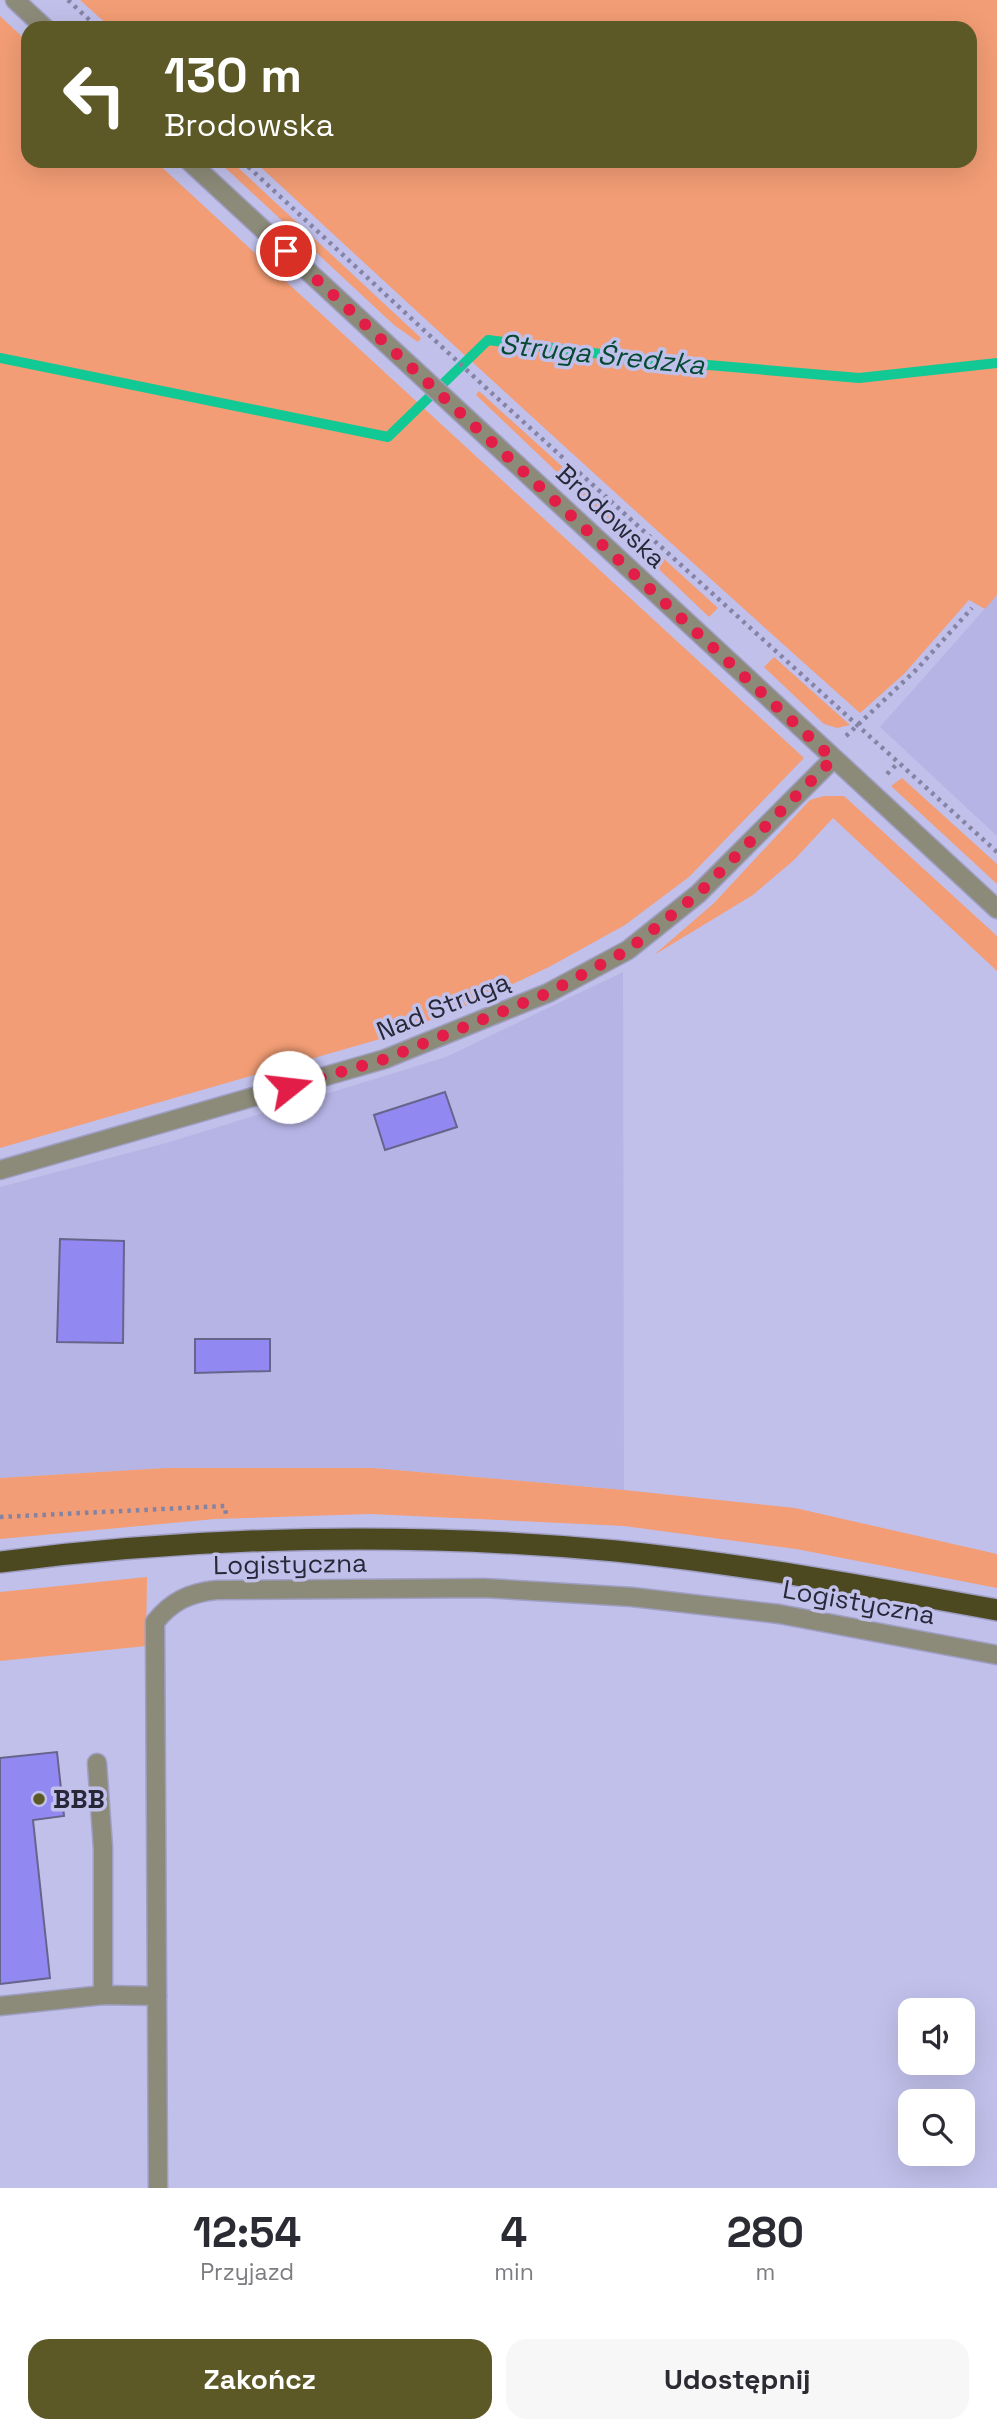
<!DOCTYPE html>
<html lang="pl">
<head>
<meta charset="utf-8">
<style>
  body { margin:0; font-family:"Space Grotesk",sans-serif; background:#f7f7f7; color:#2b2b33; height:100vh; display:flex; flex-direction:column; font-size:26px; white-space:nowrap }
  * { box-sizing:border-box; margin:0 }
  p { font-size:23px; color:#7c7c81 }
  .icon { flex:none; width:38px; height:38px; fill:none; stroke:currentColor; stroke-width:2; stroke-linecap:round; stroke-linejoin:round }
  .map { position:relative; height:2188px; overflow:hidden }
  .drawer { display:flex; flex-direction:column; background:#fff; flex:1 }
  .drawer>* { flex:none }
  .hud { position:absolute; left:21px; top:21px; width:956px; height:147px; border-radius:21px; box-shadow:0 7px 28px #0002; background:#5c5926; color:#fff; overflow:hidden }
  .fabs { position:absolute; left:898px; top:1998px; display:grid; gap:14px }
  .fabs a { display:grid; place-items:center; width:77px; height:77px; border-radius:14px; background:#fff; box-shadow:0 7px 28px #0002; font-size:35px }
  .pin { position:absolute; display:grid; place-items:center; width:60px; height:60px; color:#fff; margin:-30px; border:4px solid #fff; border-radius:50%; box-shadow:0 2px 7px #0007 }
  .me { position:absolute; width:77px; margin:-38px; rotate:74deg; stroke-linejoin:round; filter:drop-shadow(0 0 5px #0008) }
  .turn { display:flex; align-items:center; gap:24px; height:147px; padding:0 28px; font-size:32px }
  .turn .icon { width:91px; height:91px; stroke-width:2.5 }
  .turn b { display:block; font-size:49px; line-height:60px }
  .eta { display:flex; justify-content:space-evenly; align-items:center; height:119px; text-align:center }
  .eta b { font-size:42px; font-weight:600; line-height:49px }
  .action { display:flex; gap:14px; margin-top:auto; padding:14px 28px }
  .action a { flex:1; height:80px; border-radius:21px; background:#5c5926; color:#fff; font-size:28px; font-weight:600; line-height:80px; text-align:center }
  .action a+a { background:#f7f7f7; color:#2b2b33 }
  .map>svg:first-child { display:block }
  .built { fill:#b6b4e5 }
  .green { fill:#f29d75 }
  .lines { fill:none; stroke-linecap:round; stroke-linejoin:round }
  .stream { stroke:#12c995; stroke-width:10 }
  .building { fill:#9288f2; stroke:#66648a; stroke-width:2 }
  .minor-casing { stroke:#9f9ec3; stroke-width:21 }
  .highway-casing { stroke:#9f9ec3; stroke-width:24 }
  .path { stroke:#8483a3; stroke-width:4.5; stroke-dasharray:3.5 5; stroke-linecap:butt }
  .minor { stroke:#8c8b79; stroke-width:18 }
  .highway { stroke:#4c4921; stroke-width:21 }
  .route { stroke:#e11d48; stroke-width:12; stroke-dasharray:0 21.6 }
  .poi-dot { fill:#5c5926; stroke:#c1c0eb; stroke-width:2.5 }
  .labels { text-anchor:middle; stroke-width:7; stroke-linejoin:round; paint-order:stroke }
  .street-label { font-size:26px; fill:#282737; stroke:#c1c0eb }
  .poi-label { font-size:26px; font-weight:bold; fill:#282737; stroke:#c1c0eb; text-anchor:start }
  .water-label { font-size:28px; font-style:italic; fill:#054a35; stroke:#c1c0eb }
</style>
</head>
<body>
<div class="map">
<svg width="997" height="2188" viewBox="0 0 997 2188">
  <rect width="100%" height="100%" fill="#c1c0eb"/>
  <g class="built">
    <polygon points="997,595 997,836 880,727"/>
    <polygon points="623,972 624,1490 373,1468 166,1468 0,1478 0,1187 166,1143 446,1057"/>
  </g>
  <g class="green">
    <path d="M80 0H997V595L985 609 969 600 904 674 860 713C656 531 455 347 254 161H970V28H111Z"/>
    <polygon points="0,16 28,42 28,161 155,161 804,758 689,877 625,925 549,967 466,1006 387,1037 0,1148"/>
    <polygon points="218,161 231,161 421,338 418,342 394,325"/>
    <polygon points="479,391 718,608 709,617 476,395"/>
    <polygon points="774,657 850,725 837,728 824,724 764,667"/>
    <polygon points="902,778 997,864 997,884 891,786"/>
    <polygon points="824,796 844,796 997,936 997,971 833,818 794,860 753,895 654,955 714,903 810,800"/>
    <polygon points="166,1468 373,1468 624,1490 795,1508 997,1554 997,1588 796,1549 624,1526 370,1514 215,1519 0,1539 0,1478"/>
    <polygon points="147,1577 146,1646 0,1661 0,1592"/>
  </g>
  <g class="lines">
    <polyline class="stream" points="0,358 388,437 488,340 650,360 859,378 997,363"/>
  </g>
  <g class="building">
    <polygon points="445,1092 457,1127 385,1150 374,1115"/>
    <polygon points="60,1239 124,1241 123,1343 57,1342"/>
    <polygon points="195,1339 270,1339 270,1371 195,1373"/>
    <polygon points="57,1752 64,1816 33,1820 50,1978 0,1984 0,1758"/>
  </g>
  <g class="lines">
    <g class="minor-casing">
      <g id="minor">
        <polyline points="15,0 45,28"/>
        <polyline points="189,161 997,909"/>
        <polyline points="0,1170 385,1059 548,993 628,950 698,894 833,759"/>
        <polyline points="97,1763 103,1848 103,1995"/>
        <polyline points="0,2006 103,1995 157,1996"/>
        <path d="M158 2188 155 1622C172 1601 189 1593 216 1590L484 1588 632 1597 779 1614 997 1655"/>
      </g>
    </g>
    <g class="highway-casing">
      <path id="highway" d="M0 1562C203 1536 413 1532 616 1551 744 1564 871 1587 997 1610"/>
    </g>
    <g class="path">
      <polyline points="68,0 98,28"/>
      <polyline points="242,161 485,387 997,852"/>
      <polyline points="846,736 917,669 972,608"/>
      <polyline points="887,774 898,763"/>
      <polyline points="0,1517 225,1506 226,1515"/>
    </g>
    <use href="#minor" class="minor"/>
    <use href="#highway" class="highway"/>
  </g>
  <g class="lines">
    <polyline class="route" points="286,251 833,759 698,894 628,950 548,993 385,1059 289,1087"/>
  </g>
  <circle class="poi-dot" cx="39" cy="1799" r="7"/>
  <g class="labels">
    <g class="street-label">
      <text transform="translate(611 516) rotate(43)" y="9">Brodowska</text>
      <text transform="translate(443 1006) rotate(-22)" y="9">Nad Strugą</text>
      <text transform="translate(290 1564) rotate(-1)" y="9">Logistyczna</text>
      <text transform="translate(859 1602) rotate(10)" y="9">Logistyczna</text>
    </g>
    <g class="poi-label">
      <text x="53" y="1808">BBB</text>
    </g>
    <g class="water-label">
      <text transform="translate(602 354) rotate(6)" y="10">Struga Średzka</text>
    </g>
  </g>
</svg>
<div class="fabs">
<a><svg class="icon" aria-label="sound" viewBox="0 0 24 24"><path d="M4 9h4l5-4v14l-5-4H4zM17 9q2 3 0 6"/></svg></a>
<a><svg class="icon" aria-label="search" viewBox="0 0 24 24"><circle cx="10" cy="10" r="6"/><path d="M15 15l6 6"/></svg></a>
</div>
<div class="pin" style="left:286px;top:251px;background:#d93025"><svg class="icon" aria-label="arrive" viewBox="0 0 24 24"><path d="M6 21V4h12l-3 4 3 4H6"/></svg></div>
<svg class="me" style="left:289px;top:1087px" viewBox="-20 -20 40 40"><circle r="19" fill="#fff"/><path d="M0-13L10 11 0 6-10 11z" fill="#e11d48"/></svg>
<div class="hud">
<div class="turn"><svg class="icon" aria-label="left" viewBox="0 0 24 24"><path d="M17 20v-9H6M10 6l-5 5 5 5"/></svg><div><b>130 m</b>Brodowska</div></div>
</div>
</div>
<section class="drawer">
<div class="eta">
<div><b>12:54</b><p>Przyjazd</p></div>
<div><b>4</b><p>min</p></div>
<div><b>280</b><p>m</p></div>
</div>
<div class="action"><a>Zakończ</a><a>Udostępnij</a></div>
</section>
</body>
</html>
